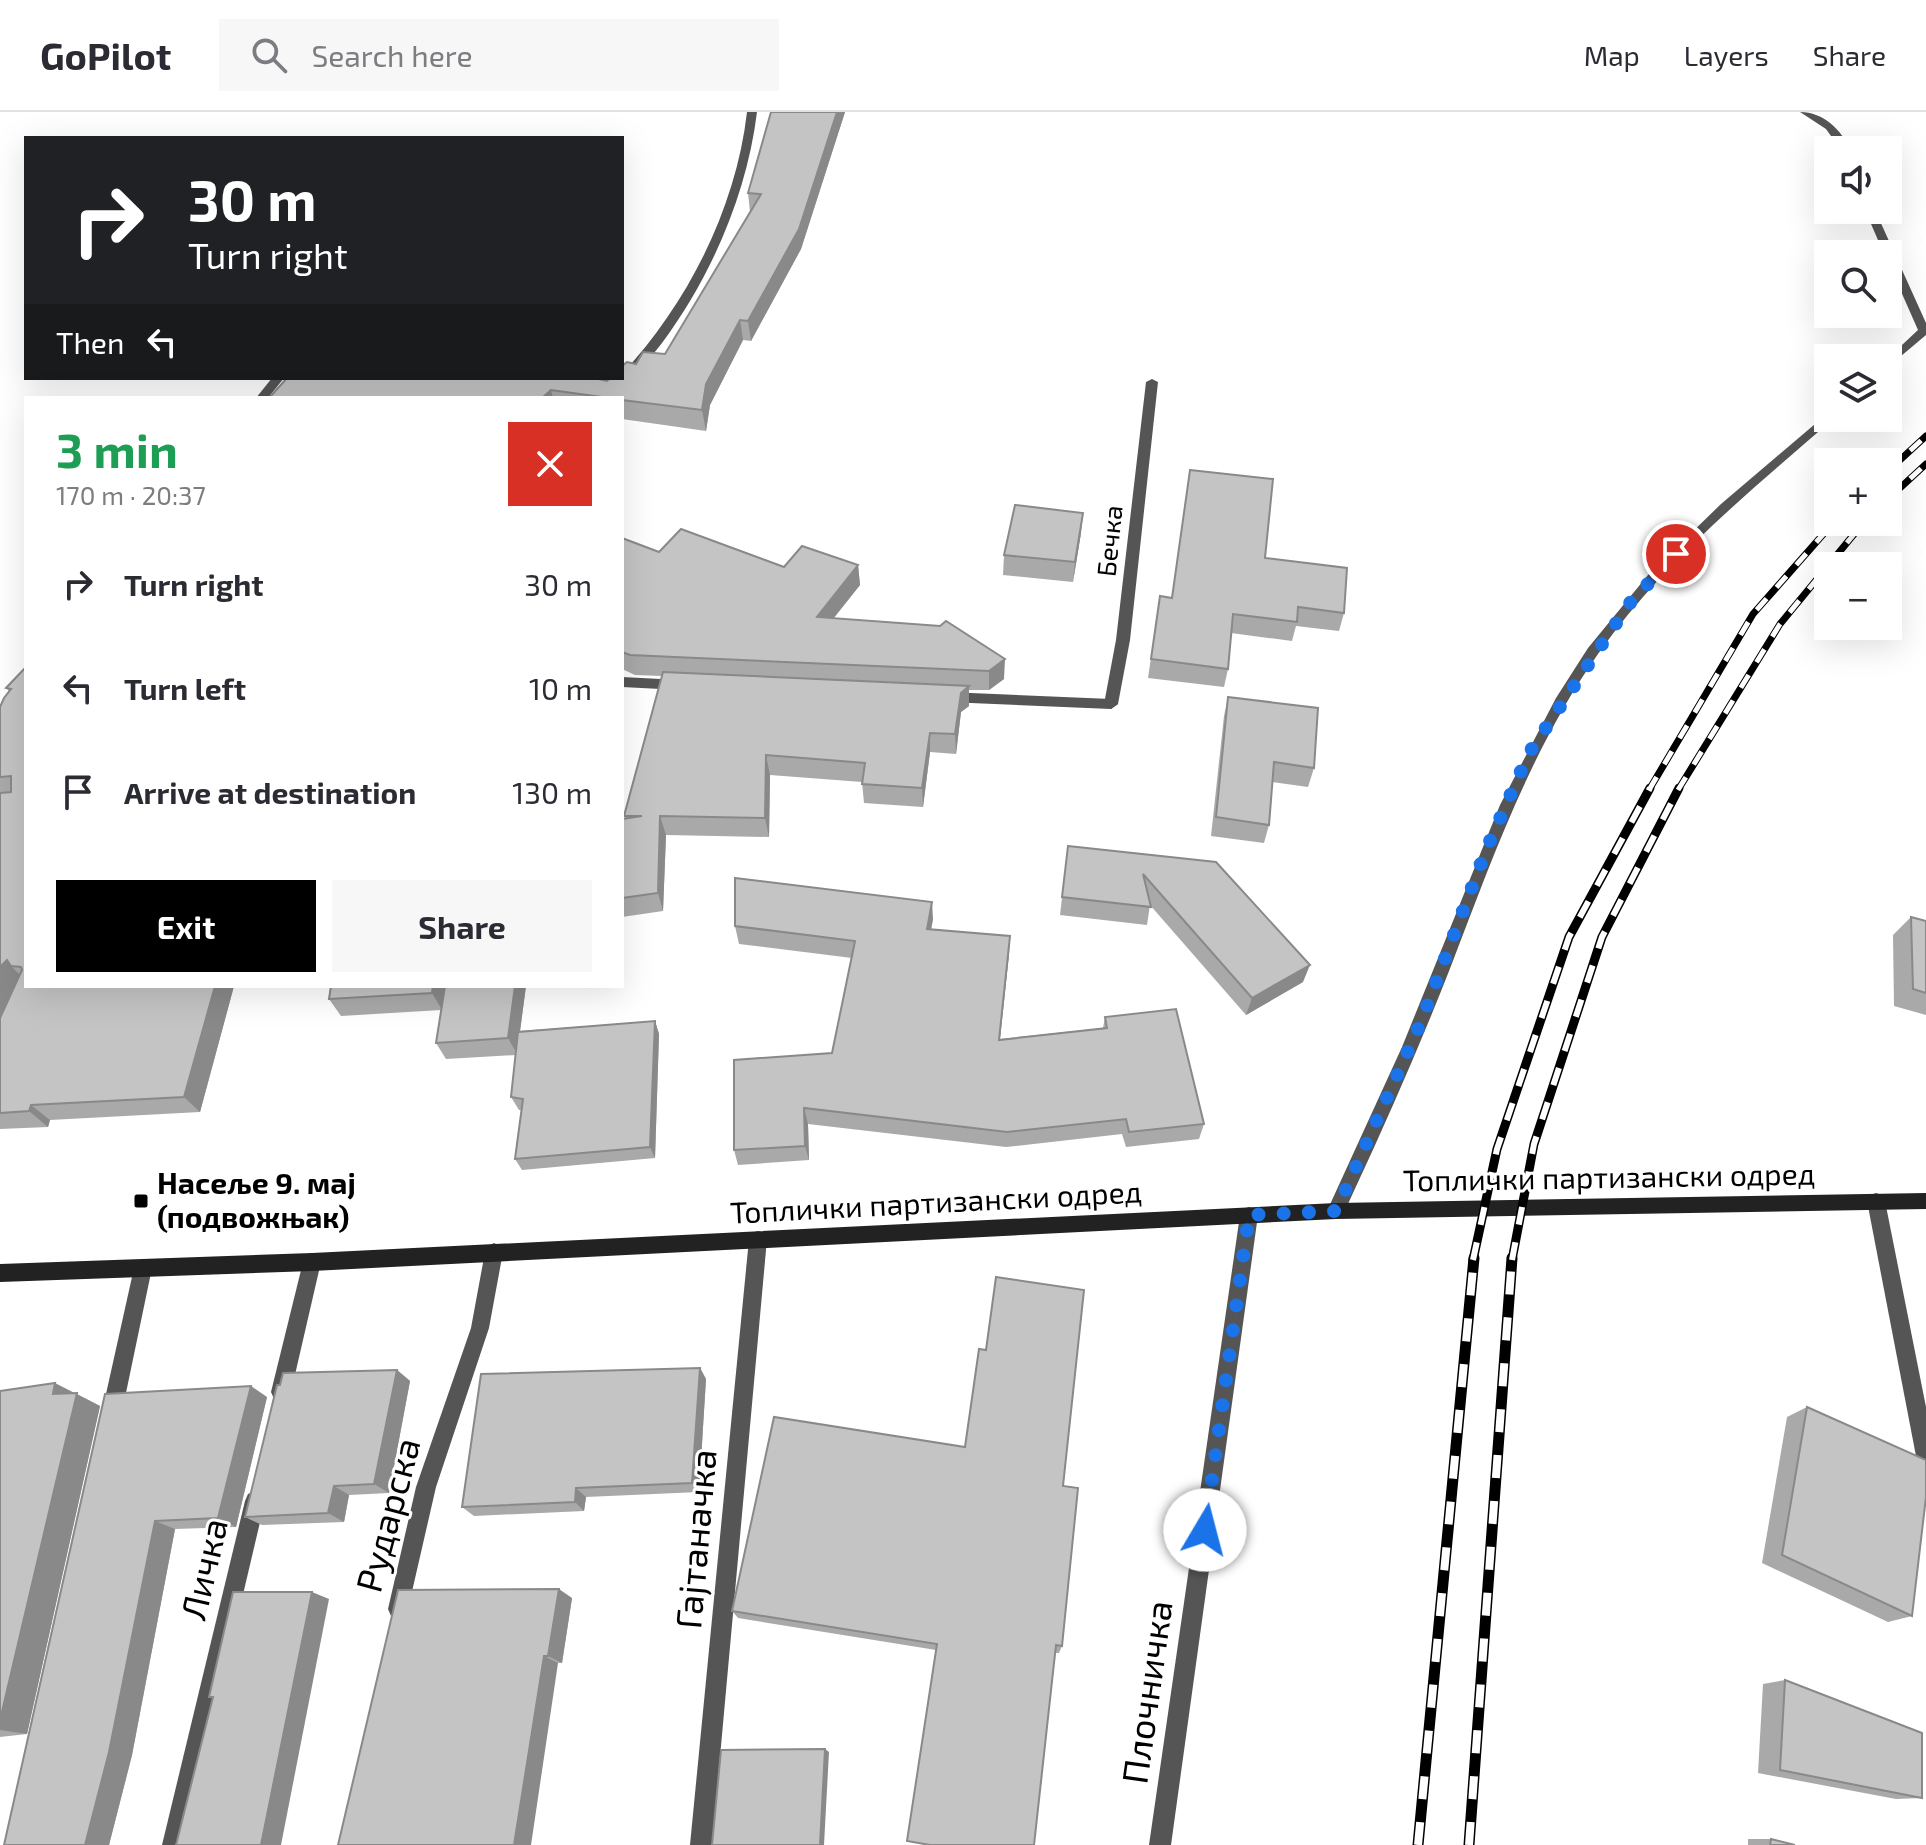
<!DOCTYPE html>
<html lang="en">
<head>
<meta charset="utf-8">
<style>
  body { margin:0; font-family:"Exo 2",sans-serif; background:#f7f7f7; color:#2b2b33; height:100vh; display:flex; flex-direction:column; font-size:30px; white-space:nowrap }
  * { box-sizing:border-box; margin:0 }
  p { font-size:26px; color:#7c7c81 }
  .icon { flex:none; width:44px; height:44px; fill:none; stroke:currentColor; stroke-width:2; stroke-linecap:round; stroke-linejoin:round }
  .map { position:relative; flex:1; overflow:hidden }
  .side { position:absolute; left:24px; top:284px; width:600px; height:592px; display:flex; flex-direction:column; background:#fff; border-radius:0px; box-shadow:0 8px 32px #0002 }
  .side>* { flex:none }
  .top-card { position:absolute; left:24px; top:24px; width:600px; height:244px; border-radius:0px; box-shadow:0 8px 32px #0002; background:#202124; color:#fff; overflow:hidden }
  .buttons { position:absolute; left:1814px; top:24px; display:grid; gap:16px }
  .buttons a { display:grid; place-items:center; width:88px; height:88px; border-radius:0px; background:#fff; box-shadow:0 8px 32px #0002; font-size:40px }
  .pin { position:absolute; display:grid; place-items:center; width:68px; height:68px; color:#fff; margin:-34px; border:4px solid #fff; border-radius:50%; box-shadow:0 2px 8px #0007 }
  .me { position:absolute; width:88px; margin:-44px; rotate:8deg; stroke-linejoin:round; filter:drop-shadow(0 0 6px #0008) }
  .turn { display:flex; align-items:center; gap:28px; height:168px; padding:0 32px; font-size:36px }
  .turn .icon { width:104px; height:104px; stroke-width:2.5 }
  .turn b { display:block; font-size:56px; line-height:68px }
  .then { display:flex; align-items:center; height:76px; padding:0 32px; background:#0003; gap:16px; font-size:30px }
  .round { display:grid; place-items:center; flex:none; width:84px; height:84px; border-radius:0px; background:#f7f7f7 }
  .overview { display:flex; align-items:center; justify-content:space-between; height:136px; padding:0 32px }
  h1 { font-size:48px; font-weight:700; line-height:60px; color:#1e9e55 }
  .primary-button { display:flex; gap:16px; margin-top:auto; padding:16px 32px }
  .primary-button a { flex:1; height:92px; border-radius:0px; background:#000; color:#fff; font-size:32px; font-weight:700; line-height:92px; text-align:center }
  .primary-button a+a { background:#f7f7f7; color:#2b2b33 }
  ul { padding:0; list-style:none }
  li { display:flex; align-items:center; gap:24px; height:104px; padding:0 32px }
  li div { flex:1 }
  li b { display:block; font-size:30px }
  li em { font-style:normal }
  header { display:flex; align-items:center; gap:48px; box-sizing:border-box; height:112px; padding:0 40px; background:#fff; border-bottom:2px solid #e1e1e2 }
  header strong { font-size:38px }
  nav { display:flex; gap:44px; margin-inline-start:auto; font-size:28px }
  .search { width:560px; height:72px; background:#f7f7f7; display:flex; align-items:center; gap:20px; box-sizing:border-box; padding:0 28px; border-radius:0px; color:#7c7c81; font-size:30px }
  .map>svg:first-child { display:block }
  .lines { fill:none; stroke-linecap:round; stroke-linejoin:round }
  .lane { fill:#555; fill-rule:evenodd }
  .street { fill:#555; fill-rule:evenodd }
  .secondary { fill:#222; fill-rule:evenodd }
  .rail-far2-casing { stroke:#000; stroke-width:7 }
  .rail-far1-casing { stroke:#000; stroke-width:9 }
  .rail-casing { stroke:#000; stroke-width:11 }
  .rail-far2 { stroke:#fff; stroke-width:5; stroke-dasharray:15; stroke-linecap:butt }
  .rail-far1 { stroke:#fff; stroke-width:6; stroke-dasharray:18; stroke-linecap:butt }
  .rail { stroke:#fff; stroke-width:8; stroke-dasharray:23; stroke-linecap:butt }
  .wall { fill:#a9a9a9 }
  .shaded-wall { fill:#898989 }
  .building { fill:#c4c4c4; stroke:#898989; stroke-width:2 }
  .route { stroke:#1a73e8; stroke-width:14; stroke-dasharray:0 25.2 }
  .poi-dot { fill:#000; stroke:#fff; stroke-width:3 }
  .labels { text-anchor:middle; stroke-width:6; stroke-linejoin:round; paint-order:stroke }
  .far-street-label { font-size:26px; fill:#000; stroke:#fff }
  .street-label { font-size:30px; fill:#000; stroke:#fff }
  .poi-label { font-size:30px; font-weight:bold; fill:#000; stroke:#fff; text-anchor:start }
  .near-street-label { font-size:36px; fill:#000; stroke:#fff }
</style>
</head>
<body>
<header>
<strong>GoPilot</strong>
<div class="search"><svg class="icon" aria-label="search" viewBox="0 0 24 24"><circle cx="10" cy="10" r="6"/><path d="M15 15l6 6"/></svg>Search here</div>
<nav><a>Map</a><a>Layers</a><a>Share</a></nav>
</header>
<div class="map">
<svg width="1926" height="1733" viewBox="0 0 1926 1733">
  <rect width="100%" height="100%" fill="#fff"/>
  <g class="lines">
    <g class="lane">
      <polygon points="1152,267 1158,270 1130,528 1118,592 1111,597 1104,592 1116,528 1146,270"/>
      <polygon points="312,1141 318,1144 321,1150 291,1280 288,1287 281,1290 274,1287 271,1280 303,1150 306,1144"/>
      <polygon points="143,1147 149,1150 152,1156 122,1300 119,1307 112,1310 105,1307 102,1300 134,1156 137,1150"/>
      <polygon points="255,1379 262,1382 265,1389 184,1733 162,1733 245,1389 248,1382"/>
    </g>
    <g class="street">
      <path d="M747 0H757C747 82 711 165 662 231 647 251 629 268 612 286H600L618 266H622V262C688 191 736 96 747 0Z"/>
      <path d="M1800 0C1824 0 1841 18 1851 38H1841L1826 17Z"/>
      <polygon points="1865,98 1875,98 1926,211 1926,223 1888,255 1888,246 1918,218 1888,150 1888,142 1884,142"/>
      <polygon points="272,266 284,266 268,286 256,286"/>
      <path d="M1828 301V306L1832 308C1749 380 1662 451 1598 542 1531 637 1492 747 1451 854 1421 931 1388 1006 1353 1081L1342 1105 1336 1107 1330 1105 1327 1099 1402 935 1500 693 1556 586 1588 536 1648 463 1721 392Z"/>
      <polygon points="622,565 680,568 687,573 680,578 622,575"/>
      <polygon points="947,580 1111,587 1118,592 1111,597 947,590 940,585"/>
      <polygon points="1876,1081 1882,1083 1885,1089 1926,1295 1926,1354 1919,1351 1916,1344 1867,1089 1870,1083"/>
      <polygon points="1249,1095 1255,1097 1258,1103 1171,1733 1149,1733 1240,1103 1243,1097"/>
      <polygon points="758,1119 764,1121 767,1127 712,1733 690,1733 749,1127 752,1121"/>
      <polygon points="494,1131 500,1134 503,1140 489,1216 436,1375 408,1497 405,1504 398,1507 391,1504 388,1497 416,1375 471,1216 485,1140 488,1134"/>
    </g>
    <polygon class="secondary" points="1926,1081 1926,1097 1336,1107 312,1159 0,1170 0,1152 312,1141 1336,1091"/>
    <g class="rail-far2-casing">
      <g id="rail-far2">
        <polyline points="1888,359 1926,324"/>
        <polyline points="1888,387 1926,352"/>
        <polyline points="1649,678 1753,502 1834,410"/>
        <polyline points="1678,678 1780,512 1864,410"/>
      </g>
    </g>
    <g class="rail-far1-casing">
      <g id="rail-far1">
        <polyline points="1473,1148 1497,1037 1569,825 1650,676"/>
        <polyline points="1512,1148 1534,1032 1602,825 1679,676"/>
      </g>
    </g>
    <g class="rail-casing">
      <g id="rail">
        <polyline points="1418,1733 1474,1146"/>
        <polyline points="1469,1733 1512,1146"/>
      </g>
    </g>
    <use href="#rail-far2" class="rail-far2"/>
    <use href="#rail-far1" class="rail-far1"/>
    <use href="#rail" class="rail"/>
  </g>
  <g class="wall">
    <polygon points="771,0 845,0 801,137 751,229 743,228 710,293 706,319 622,307 622,286 269,286 622,266 636,252 665,242 750,100 748,81"/>
    <polygon points="1081,421 1073,470 1003,463 1004,443"/>
    <polygon points="622,426 659,440 784,455 858,453 860,473 834,506 940,514 1004,567 989,578 969,578 969,594 961,600 956,642 930,640 923,695 864,691 862,670 770,663 769,725 666,723 663,799 622,805 622,707 625,706 624,704 662,564 635,563 622,557"/>
    <polygon points="1265,446 1344,501 1339,519 1296,514 1292,529 1231,521 1228,557 1224,575 1148,566 1160,484 1171,486"/>
    <polygon points="13,568 26,874 234,874 200,1000 50,1008 48,1015 0,1017 0,595 9,579 6,576"/>
    <polygon points="1228,585 1314,656 1308,675 1272,670 1269,713 1264,731 1211,724 1224,604"/>
    <polygon points="1068,734 1216,750 1303,870 1246,903 1150,793 1147,813 1060,803"/>
    <polygon points="1911,805 1926,809 1926,903 1894,894 1893,823"/>
    <polygon points="933,807 931,817 1009,842 1000,927 1103,916 1105,905 1204,1012 1199,1027 1126,1035 1122,1022 1006,1035 808,1012 809,1048 738,1053 734,1038 832,941 852,846 739,832 735,814"/>
    <polygon points="526,874 520,919 655,909 659,922 655,1046 522,1058 515,1047 522,998 519,998 511,985 516,943 446,947 436,931 441,898 341,904 329,887"/>
    <polygon points="700,1256 706,1267 699,1380 586,1385 584,1399 474,1404 462,1395"/>
    <polygon points="397,1258 410,1269 389,1381 349,1383 344,1410 262,1413 245,1405"/>
    <polygon points="0,1279 75,1281 100,1294 27,1622 0,1625"/>
    <polygon points="105,1282 267,1285 236,1415 175,1417 132,1643 109,1733 4,1733"/>
    <polygon points="1807,1295 1912,1504 1888,1510 1762,1451 1787,1305"/>
    <polygon points="965,1335 1063,1374 1062,1534 1059,1541 936,1538 738,1506 732,1499"/>
    <polygon points="572,1486 562,1551 558,1551 338,1733"/>
    <polygon points="1785,1568 1922,1686 1896,1687 1758,1661 1763,1572"/>
    <polygon points="1748,1727 1771,1727 1795,1733 1748,1733"/>
  </g>
  <g class="shaded-wall">
    <polygon points="837,0 845,0 801,137 751,229 748,209"/>
    <polygon points="740,208 743,228 710,293 706,319 702,298 706,272"/>
    <polygon points="551,278 553,286 542,286"/>
    <polygon points="1083,401 1081,421 1073,470 1075,450"/>
    <polygon points="858,453 860,473 819,524 817,505"/>
    <polygon points="1005,547 1004,567 989,578 989,559"/>
    <polygon points="969,574 969,594 961,600 956,642 955,622 961,581"/>
    <polygon points="930,621 930,640 923,695 922,676"/>
    <polygon points="766,643 770,663 769,725 765,706"/>
    <polygon points="660,704 666,723 663,799 658,781"/>
    <polygon points="932,790 933,807 928,835 927,817"/>
    <polygon points="1010,824 1009,842 998,944 999,928"/>
    <polygon points="7,848 11,854 24,867 0,914 0,855"/>
    <polygon points="1310,853 1303,870 1246,903 1252,886"/>
    <polygon points="215,874 234,874 200,1000 184,985"/>
    <polygon points="433,874 446,874 442,898 432,881"/>
    <polygon points="515,874 526,874 517,942 508,926"/>
    <polygon points="655,909 659,922 655,1046 650,1035"/>
    <polygon points="31,993 50,1008 48,1015 29,999"/>
    <polygon points="804,996 808,1012 809,1048 805,1034"/>
    <polygon points="700,1256 706,1267 699,1380 692,1371"/>
    <polygon points="397,1258 410,1269 389,1381 374,1372"/>
    <polygon points="55,1271 100,1294 27,1622 0,1618 0,1608"/>
    <polygon points="251,1274 267,1285 236,1415 218,1406"/>
    <polygon points="334,1374 349,1383 344,1410 328,1401"/>
    <polygon points="576,1376 586,1385 584,1399 575,1390"/>
    <polygon points="155,1409 175,1417 132,1643 109,1733 85,1733"/>
    <polygon points="559,1477 572,1486 562,1551 548,1544"/>
    <polygon points="312,1480 329,1487 281,1733 261,1733"/>
    <polygon points="544,1544 558,1551 531,1733 514,1733"/>
    <polygon points="825,1637 829,1640 824,1733 820,1733"/>
  </g>
  <g class="building">
    <polygon points="771,0 837,0 799,117 748,209 740,208 706,272 702,298 622,288 622,286 609,286 551,278 542,286 269,286 287,266 594,266 607,269 610,266 622,266 622,254 627,250 636,252 643,240 665,242 761,82 748,81"/>
    <polygon points="1190,358 1273,367 1265,446 1347,456 1344,501 1298,495 1297,510 1233,502 1228,557 1151,547 1160,484 1172,486"/>
    <polygon points="1015,393 1083,401 1075,450 1004,443"/>
    <polygon points="681,417 784,455 802,434 858,453 817,505 940,514 946,509 1005,547 989,559 630,543 622,540 622,426 659,440"/>
    <polygon points="26,555 26,874 215,874 184,985 31,993 29,999 0,1001 0,906 22,858 21,855 11,854 7,848 0,855 0,681 11,680 11,664 0,665 0,595 4,586 11,577 6,576"/>
    <polygon points="663,560 969,574 961,581 955,622 930,621 922,676 862,672 865,651 766,643 765,706 660,704 658,781 622,786 622,707 642,704 624,704"/>
    <polygon points="1228,585 1318,596 1314,656 1274,650 1269,713 1216,705"/>
    <polygon points="1068,734 1216,750 1310,853 1252,886 1143,762 1151,795 1062,785"/>
    <polygon points="735,766 932,790 927,817 1010,824 999,928 1107,916 1105,905 1176,897 1204,1012 1129,1020 1126,1007 1007,1020 804,996 805,1034 734,1038 734,948 832,941 855,829 735,814"/>
    <polygon points="1911,805 1926,809 1926,881 1913,877"/>
    <polygon points="331,874 433,874 432,881 329,887"/>
    <polygon points="445,874 515,874 508,926 436,931"/>
    <polygon points="655,909 650,1035 515,1047 523,987 511,985 518,920"/>
    <polygon points="996,1165 1084,1178 1063,1374 1078,1376 1062,1534 1056,1533 1034,1733 930,1733 907,1729 937,1532 732,1499 774,1305 965,1335 979,1237 986,1238"/>
    <polygon points="700,1256 692,1371 576,1376 575,1390 462,1395 481,1262"/>
    <polygon points="397,1258 374,1372 334,1374 328,1401 245,1405 277,1273 280,1273 283,1261"/>
    <polygon points="55,1271 53,1282 77,1281 0,1608 0,1279"/>
    <polygon points="251,1274 218,1406 155,1409 109,1640 85,1733 4,1733 105,1282"/>
    <polygon points="1807,1295 1926,1348 1926,1385 1912,1504 1782,1443"/>
    <polygon points="559,1477 548,1544 544,1544 514,1733 338,1733 398,1478"/>
    <polygon points="233,1480 312,1480 261,1733 176,1733 213,1585 209,1585"/>
    <polygon points="1785,1568 1922,1621 1922,1686 1780,1658"/>
    <polygon points="825,1637 820,1733 712,1733 721,1638"/>
    <polygon points="1771,1727 1795,1733 1770,1733"/>
  </g>
  <g class="lines">
    <polyline class="route" points="1205,1418 1249,1103 1336,1099 1421,910 1486,738 1529,641 1629,492 1676,442"/>
  </g>
  <rect class="poi-dot" x="133" y="1081" width="16" height="16" rx="4"/>
  <g class="labels">
    <g class="far-street-label">
      <text transform="translate(1110 429) rotate(-84)" y="9">Бечка</text>
    </g>
    <g class="street-label">
      <text transform="translate(1609 1066) rotate(-1)" y="10">Топлички партизански одред</text>
      <text transform="translate(936 1091) rotate(-3)" y="10">Топлички партизански одред</text>
    </g>
    <g class="poi-label">
      <text x="157" y="1082">Насеље 9. мај<tspan x="157" dy="34">(подвожњак)</tspan></text>
    </g>
    <g class="near-street-label">
      <text transform="translate(388 1403) rotate(-75)" y="13">Рударска</text>
      <text transform="translate(696 1427) rotate(-85)" y="13">Гајтаначка</text>
      <text transform="translate(204 1457) rotate(-77)" y="13">Личка</text>
      <text transform="translate(1147 1580) rotate(-82)" y="13">Плочничка</text>
    </g>
  </g>
</svg>
<div class="buttons">
<a><svg class="icon" aria-label="sound" viewBox="0 0 24 24"><path d="M4 9h4l5-4v14l-5-4H4zM17 9q2 3 0 6"/></svg></a>
<a><svg class="icon" aria-label="search" viewBox="0 0 24 24"><circle cx="10" cy="10" r="6"/><path d="M15 15l6 6"/></svg></a>
<a><svg class="icon" aria-label="layers" viewBox="0 0 24 24"><path d="M12 4l9 5-9 5-9-5zM3 14l9 5 9-5"/></svg></a>
<a>+</a>
<a>−</a>
</div>
<div class="pin" style="left:1676px;top:442px;background:#d93025"><svg class="icon" aria-label="arrive" viewBox="0 0 24 24"><path d="M6 21V4h12l-3 4 3 4H6"/></svg></div>
<svg class="me" style="left:1205px;top:1418px" viewBox="-20 -20 40 40"><circle r="19" fill="#fff"/><path d="M0-13L10 11 0 6-10 11z" fill="#1a73e8"/></svg>
<div class="top-card">
<div class="turn"><svg class="icon" aria-label="right" viewBox="0 0 24 24"><path d="M7 20v-9h11M14 6l5 5-5 5"/></svg><div><b>30 m</b>Turn right</div></div>
<div class="then">Then<svg class="icon" aria-label="left" viewBox="0 0 24 24"><path d="M17 20v-9H6M10 6l-5 5 5 5"/></svg></div>
</div>
<section class="side">
<div class="overview"><div><h1>3 min</h1><p>170 m · 20:37</p></div><a class="round" style="background:#d93025;color:#fff"><svg class="icon" aria-label="close" viewBox="0 0 24 24"><path d="M6 6l12 12M18 6L6 18"/></svg></a></div>
<ul>
<li><svg class="icon" aria-label="right" viewBox="0 0 24 24"><path d="M7 20v-9h11M14 6l5 5-5 5"/></svg><div><b>Turn right</b></div><em>30 m</em></li>
<li><svg class="icon" aria-label="left" viewBox="0 0 24 24"><path d="M17 20v-9H6M10 6l-5 5 5 5"/></svg><div><b>Turn left</b></div><em>10 m</em></li>
<li><svg class="icon" aria-label="arrive" viewBox="0 0 24 24"><path d="M6 21V4h12l-3 4 3 4H6"/></svg><div><b>Arrive at destination</b></div><em>130 m</em></li>
</ul>
<div class="primary-button"><a>Exit</a><a>Share</a></div>
</section>
</div>
</body>
</html>
